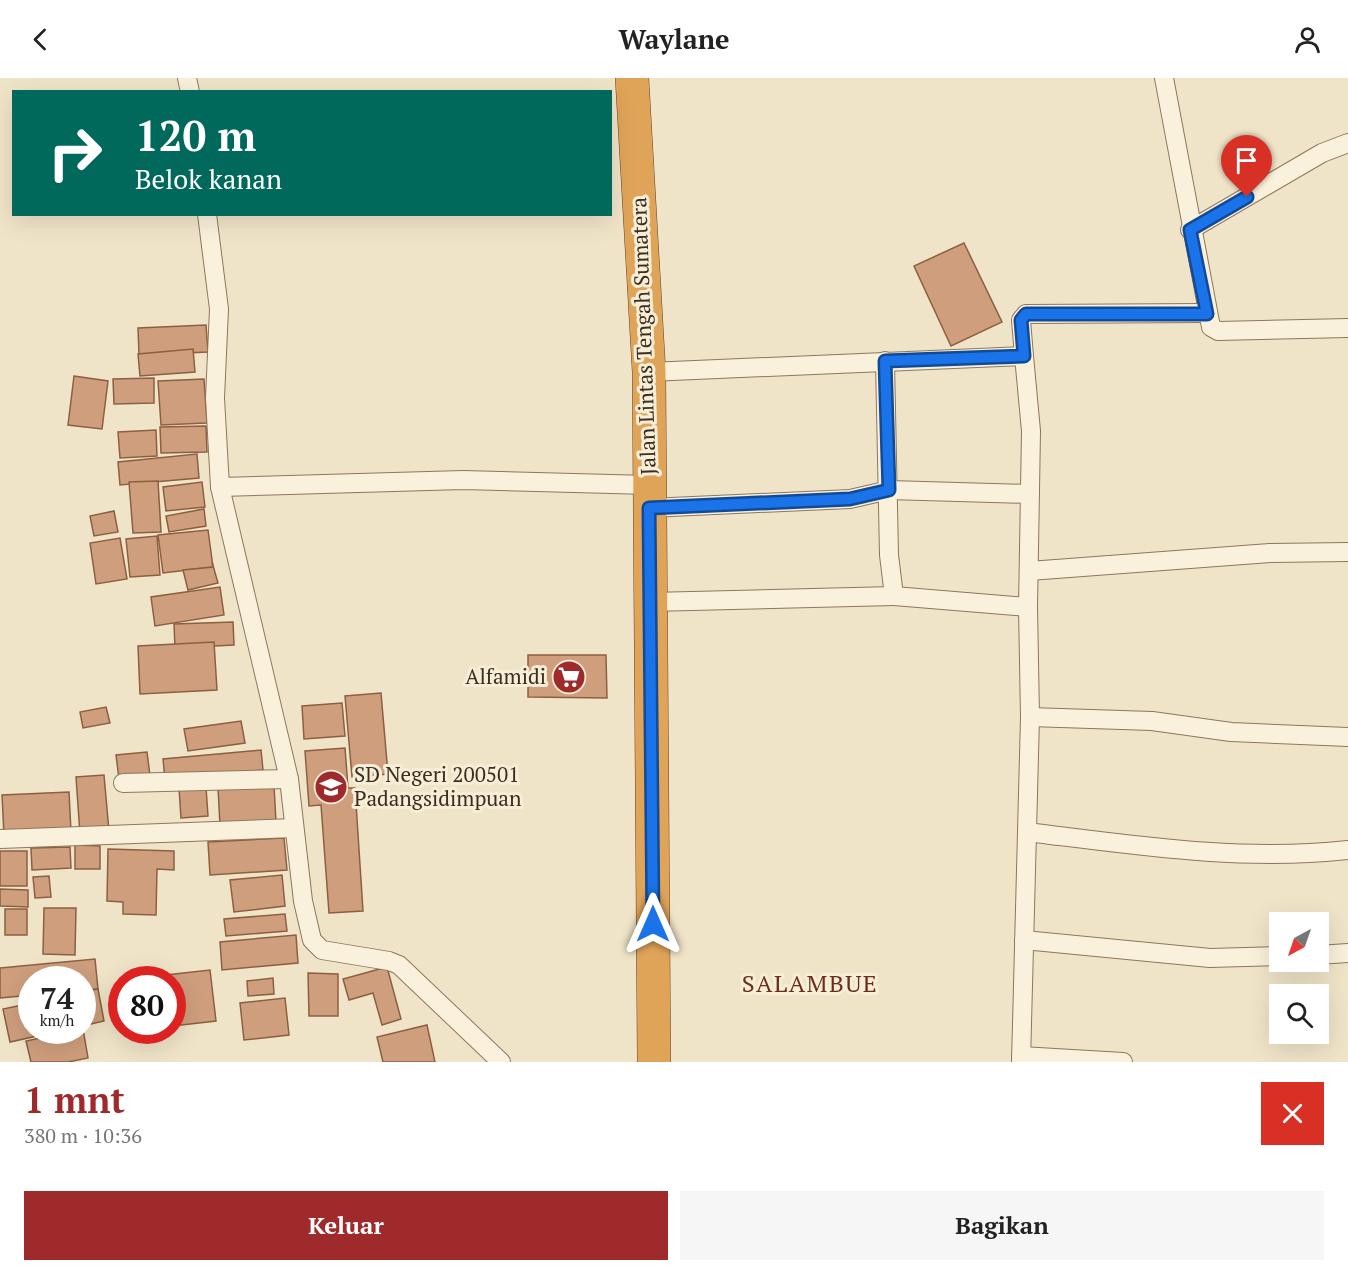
<!DOCTYPE html>
<html lang="id">
<head>
<meta charset="utf-8">
<style>
  body { margin:0; font-family:"PT Serif",serif; background:#f6f6f6; color:#222; height:100vh; display:flex; flex-direction:column; font-size:22px; white-space:nowrap }
  * { box-sizing:border-box; margin:0 }
  p { font-size:20px; color:#767676 }
  .icon { flex:none; width:33px; height:33px; fill:none; stroke:currentColor; stroke-width:2; stroke-linecap:round; stroke-linejoin:round }
  .map { position:relative; height:984px; overflow:hidden }
  .drawer { display:flex; flex-direction:column; background:#fff; flex:1 }
  .drawer>* { flex:none }
  .banner { position:absolute; left:12px; top:12px; width:600px; height:126px; border-radius:0px; box-shadow:0 6px 24px #0002; background:#00695c; color:#fff; overflow:hidden }
  .needle { width:39px; rotate:220deg }
  .fabs { position:absolute; left:1269px; top:834px; display:grid; gap:12px }
  .fabs a { display:grid; place-items:center; width:60px; height:60px; border-radius:0px; background:#fff; box-shadow:0 6px 24px #0002; font-size:30px }
  .speed { position:absolute; left:18px; top:888px; display:flex; gap:12px; font-size:30px; font-weight:700; text-align:center }
  .speed>* { display:grid; place-content:center; width:78px; height:78px; border-radius:50%; background:#fff; box-shadow:0 6px 24px #0002; line-height:1 }
  .speed small { font-size:15px; font-weight:400 }
  .speed .limit { border:9px solid #d22; background:#fff; color:#111 }
  .pin { position:absolute; display:grid; place-items:center; width:51px; height:51px; color:#fff; margin:-62px -26px; border-radius:50% 50% 50% 0; rotate:-45deg; box-shadow:0 0 6px #0007 }
  .pin .icon { rotate:45deg }
  .me { position:absolute; width:66px; margin:-33px; rotate:0deg; stroke-linejoin:round; filter:drop-shadow(0 0 4px #0008) }
  .turn { display:flex; align-items:center; gap:21px; height:126px; padding:0 24px; font-size:27px }
  .turn .icon { width:78px; height:78px; stroke-width:2.5 }
  .turn b { display:block; font-size:42px; line-height:51px }
  .round { display:grid; place-items:center; flex:none; width:63px; height:63px; border-radius:0px; background:#f6f6f6 }
  .head { display:flex; align-items:center; justify-content:space-between; height:102px; padding:0 24px }
  h1 { font-size:36px; font-weight:700; line-height:45px; color:#9e2a2b }
  .action { display:flex; gap:12px; margin-top:auto; padding:12px 24px }
  .action a { flex:1; height:69px; border-radius:0px; background:#9e2a2b; color:#fff; font-size:24px; font-weight:700; line-height:69px; text-align:center }
  .action a+a { background:#f6f6f6; color:#222 }
  header { display:flex; justify-content:space-between; align-items:center; height:78px; padding:0 24px; background:#fff; font-size:27px; font-weight:700 }
  .map>svg:first-child { display:block }
  .building { fill:#cf9f7d; stroke:#8d5f41; stroke-width:1.5 }
  .lines { fill:none; stroke-linecap:round; stroke-linejoin:round }
  .street-casing { stroke:#8d765c; stroke-width:20 }
  .highway-casing { stroke:#5b4430; stroke-width:34 }
  .street { stroke:#faf1dc; stroke-width:18 }
  .highway { stroke:#e0a458; stroke-width:33 }
  .route-casing { stroke:#114b97; stroke-width:15 }
  .route { stroke:#1a73e8; stroke-width:10 }
  .labels { text-anchor:middle; stroke-width:6; stroke-linejoin:round; paint-order:stroke }
  .street-label { font-size:21px; fill:#3d2e20; stroke:#f7eed8 }
  .poi-label { font-size:21px; fill:#3d2e20; stroke:#f7eed8; text-anchor:end }
  .quarter-label { font-size:24px; letter-spacing:1.5px; fill:#6b2e1e; stroke:#f7eed8 }
</style>
</head>
<body>
<header><svg class="icon" aria-label="back" viewBox="0 0 24 24"><path d="M15 5l-7 7 7 7"/></svg>Waylane<svg class="icon" aria-label="person" viewBox="0 0 24 24"><circle cx="12" cy="8" r="4"/><path d="M4 21q1-7 8-7t8 7"/></svg></header>
<div class="map">
<svg width="1348" height="984" viewBox="0 0 1348 984">
  <rect width="100%" height="100%" fill="#f0e4c8"/>
  <g class="building">
    <polygon points="964,165 1002,244 951,268 914,188"/>
    <polygon points="206,247 208,274 139,277 138,250"/>
    <polygon points="193,271 195,294 140,298 138,276"/>
    <polygon points="74,298 108,303 102,351 68,347"/>
    <polygon points="154,300 154,325 114,326 113,301"/>
    <polygon points="204,301 207,345 161,347 158,303"/>
    <polygon points="206,348 207,374 161,375 160,349"/>
    <polygon points="156,352 157,378 120,380 118,354"/>
    <polygon points="197,376 199,400 120,407 118,384"/>
    <polygon points="158,403 161,454 133,455 129,404"/>
    <polygon points="202,404 205,429 166,433 163,409"/>
    <polygon points="204,431 206,448 169,454 166,438"/>
    <polygon points="114,433 118,454 94,458 90,438"/>
    <polygon points="208,452 213,489 163,495 158,457"/>
    <polygon points="157,458 160,497 130,499 126,461"/>
    <polygon points="120,460 127,501 96,506 90,465"/>
    <polygon points="212,484 218,505 188,512 183,492 213,489"/>
    <polygon points="220,509 224,537 155,548 151,519"/>
    <polygon points="233,544 234,567 175,570 174,546"/>
    <polygon points="214,564 217,612 140,616 138,568"/>
    <polygon points="528,577 606,577 607,620 528,619"/>
    <polygon points="381,615 388,696 352,699 345,618"/>
    <polygon points="342,625 345,658 304,661 302,628"/>
    <polygon points="106,629 110,645 83,650 80,634"/>
    <polygon points="241,643 245,665 188,673 184,651"/>
    <polygon points="345,670 348,710 355,710 363,833 329,835 321,727 309,728 305,673"/>
    <polygon points="261,672 263,692 165,701 163,681"/>
    <polygon points="147,674 150,698 119,701 116,677"/>
    <polygon points="104,697 109,753 80,756 76,699"/>
    <polygon points="274,708 276,744 220,747 218,710"/>
    <polygon points="206,709 208,738 181,740 179,710"/>
    <polygon points="69,714 71,754 4,757 2,717"/>
    <polygon points="284,760 287,792 210,797 208,764"/>
    <polygon points="75,767 100,768 100,791 75,791"/>
    <polygon points="70,769 71,790 32,792 31,770"/>
    <polygon points="108,771 174,773 174,792 157,791 156,837 123,836 123,824 107,823"/>
    <rect x="0" y="773" width="27" height="35"/>
    <polygon points="282,797 285,828 234,834 230,802"/>
    <polygon points="49,798 51,819 35,820 33,799"/>
    <polygon points="0,811 28,812 28,829 0,828"/>
    <polygon points="44,830 76,830 75,877 43,876"/>
    <rect x="5" y="831" width="22" height="26"/>
    <polygon points="285,836 287,853 226,858 224,841"/>
    <polygon points="296,857 298,885 222,892 220,864"/>
    <polygon points="95,881 98,911 82,912 82,902 32,902 32,917 0,920 0,890"/>
    <polygon points="387,889 401,941 382,947 373,915 349,922 343,901"/>
    <polygon points="210,892 216,943 173,948 172,902 167,902 166,897"/>
    <polygon points="308,895 338,896 338,938 309,938"/>
    <polygon points="273,900 274,916 248,918 247,903"/>
    <polygon points="98,911 104,943 82,948 82,914"/>
    <polygon points="285,920 289,957 244,962 240,925"/>
    <polygon points="32,925 32,952 64,952 10,964 3,931"/>
    <polygon points="427,947 435,984 383,984 377,959"/>
    <polygon points="83,951 88,980 68,984 31,984 26,963"/>
  </g>
  <g class="lines">
    <g class="street-casing">
      <g id="street">
        <polyline points="187,0 190,14"/>
        <polyline points="1164,0 1211,249 1218,253 1348,250"/>
        <polyline points="207,136 219,231 215,320 220,409 289,701 303,823 312,862 322,872 389,883 399,887 501,984"/>
        <polyline points="1190,152 1322,75 1348,65"/>
        <polyline points="1024,278 1021,242 1026,236 1207,235"/>
        <polyline points="885,283 889,477 894,518 1028,529"/>
        <polyline points="649,294 1024,278 1031,353 1028,529 1030,639 1021,984"/>
        <polyline points="220,409 463,402 649,407"/>
        <polyline points="649,430 850,421 889,412 1030,416"/>
        <polyline points="1029,493 1270,475 1348,474"/>
        <polyline points="650,524 894,518"/>
        <polyline points="1030,639 1152,643 1231,654 1348,659"/>
        <polyline points="123,705 289,701"/>
        <path d="M1027 754C1134 767 1240 784 1348 772"/>
        <polyline points="0,761 294,750"/>
        <polyline points="1024,862 1210,880 1280,878"/>
        <polyline points="1318,877 1348,875"/>
        <polyline points="1021,978 1123,984"/>
      </g>
    </g>
    <g class="highway-casing">
      <polyline id="highway" points="632,0 649,294 654,984"/>
    </g>
    <use href="#street" class="street"/>
    <use href="#highway" class="highway"/>
  </g>
  <g class="lines">
    <g class="route-casing">
      <polyline id="route" points="653,846 649,430 850,421 889,412 885,283 1024,278 1021,242 1026,236 1207,236 1190,152 1247,119"/>
    </g>
    <use href="#route" class="route"/>
  </g>
  <defs>
    <g id="supermarket-disc" transform="scale(1.725)"><circle r="9.5" fill="#9e2a2b" stroke="#f7eed8"/><path d="M-6-5.5h2.5l.6 2H6L4.5 2H-2.5L-4.4-4H-6ZM-1.5 3.2a1.3 1.3 0 1 0 .1 0ZM3 3.2a1.3 1.3 0 1 0 .1 0Z" fill="#fff"/></g>
    <g id="school-disc" transform="scale(1.725)"><circle r="9.5" fill="#9e2a2b" stroke="#f7eed8"/><path d="M0-5L7-2L0 1L-7-2ZM-4 1L0 2.5L4 1V4Q0 6-4 4Z" fill="#fff"/></g>
  </defs>
  <g fill-rule="evenodd">
    <use href="#supermarket-disc" x="569" y="599"/>
    <use href="#school-disc" x="331" y="709"/>
  </g>
  <g class="labels">
    <g class="street-label">
      <text transform="translate(644 258) rotate(-92)" y="7">Jalan Lintas Tengah Sumatera</text>
    </g>
    <g class="poi-label">
      <text x="546" y="606">Alfamidi</text>
      <text x="354" y="704" text-anchor="start">SD Negeri 200501<tspan x="354" dy="24">Padangsidimpuan</tspan></text>
    </g>
    <g class="quarter-label">
      <text x="810" y="914">SALAMBUE</text>
    </g>
  </g>
</svg>
<div class="fabs">
<a><svg class="needle" viewBox="-14 -14 28 28"><path d="M0-13l5 13h-10z" fill="#e53935"/><path d="M0 13l5-13h-10z" fill="#767676"/></svg></a>
<a><svg class="icon" aria-label="search" viewBox="0 0 24 24"><circle cx="10" cy="10" r="6"/><path d="M15 15l6 6"/></svg></a>
</div>
<div class="speed"><div>74<small>km/h</small></div><div class="limit">80</div></div>
<div class="pin" style="left:1247px;top:119px;background:#d93025"><svg class="icon" aria-label="arrive" viewBox="0 0 24 24"><path d="M6 21V4h12l-3 4 3 4H6"/></svg></div>
<svg class="me" style="left:653px;top:846px" viewBox="-20 -20 40 40"><path d="M0-17L14 15 0 8-14 15z" fill="#1a73e8" stroke="#fff" stroke-width="4"/></svg>
<div class="banner">
<div class="turn"><svg class="icon" aria-label="right" viewBox="0 0 24 24"><path d="M7 20v-9h11M14 6l5 5-5 5"/></svg><div><b>120 m</b>Belok kanan</div></div>
</div>
</div>
<section class="drawer">
<div class="head"><div><h1>1 mnt</h1><p>380 m · 10:36</p></div><a class="round" style="background:#d93025;color:#fff"><svg class="icon" aria-label="close" viewBox="0 0 24 24"><path d="M6 6l12 12M18 6L6 18"/></svg></a></div>
<div class="action"><a>Keluar</a><a>Bagikan</a></div>
</section>
</body>
</html>
